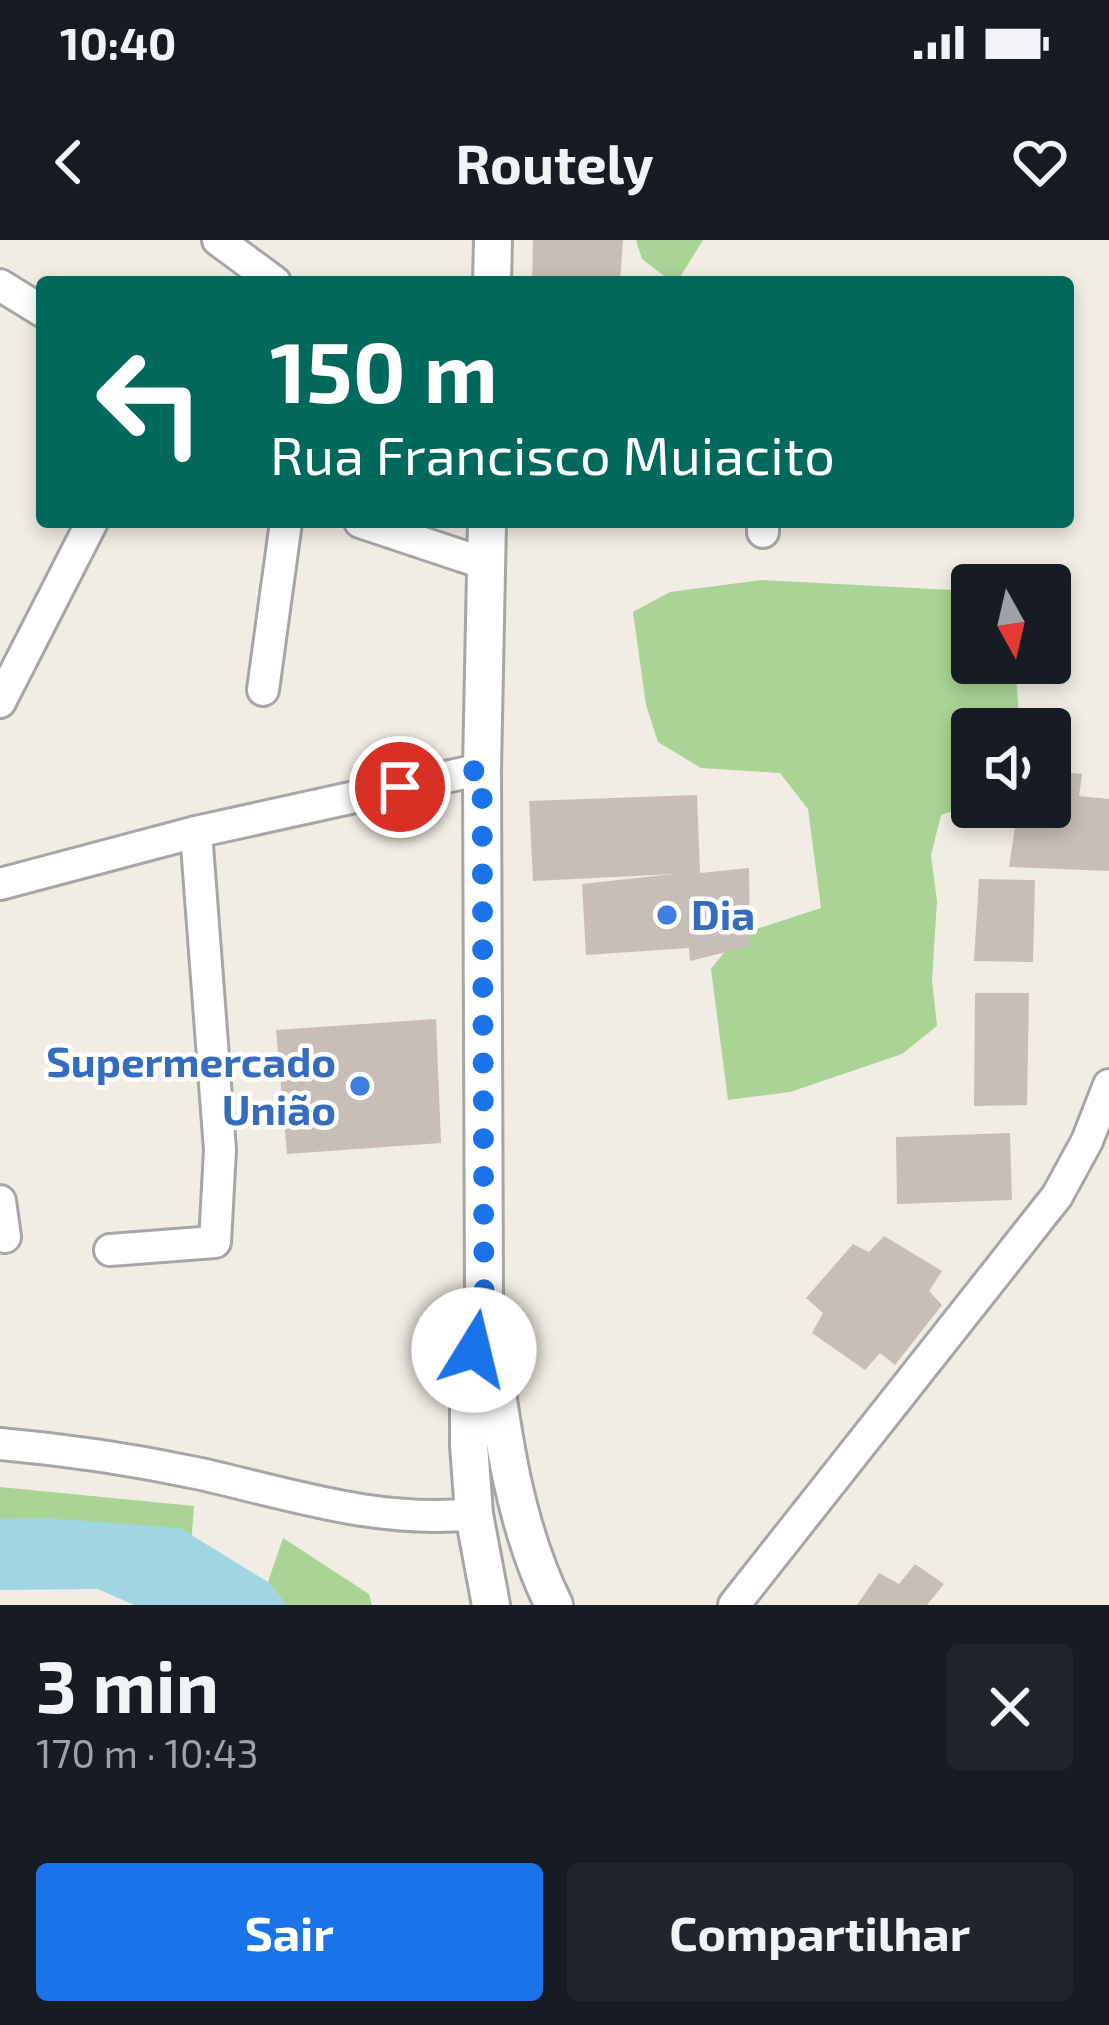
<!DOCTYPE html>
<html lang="pt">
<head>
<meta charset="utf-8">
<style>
  body { margin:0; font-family:"Exo 2",sans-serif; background:#20242c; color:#f1f3f6; height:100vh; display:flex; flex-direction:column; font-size:45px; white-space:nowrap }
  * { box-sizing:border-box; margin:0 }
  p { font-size:39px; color:#9ea1a6 }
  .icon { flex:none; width:66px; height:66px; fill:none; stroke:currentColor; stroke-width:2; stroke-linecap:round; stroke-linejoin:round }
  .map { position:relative; height:1365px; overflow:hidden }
  .side { display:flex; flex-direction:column; background:#171b24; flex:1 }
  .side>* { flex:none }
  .top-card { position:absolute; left:36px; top:36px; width:1038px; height:252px; border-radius:12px; box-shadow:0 6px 18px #0003; background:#00695c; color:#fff; overflow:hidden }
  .needle { width:78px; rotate:172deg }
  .fabs { position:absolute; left:951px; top:324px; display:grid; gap:24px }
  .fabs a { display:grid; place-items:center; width:120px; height:120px; border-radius:12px; background:#171b24; box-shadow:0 6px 18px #0003; font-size:60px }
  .pin { position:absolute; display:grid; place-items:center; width:102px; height:102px; color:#fff; margin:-51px; border:6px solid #fff; border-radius:50%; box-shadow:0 3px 12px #0007 }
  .me { position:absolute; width:132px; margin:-66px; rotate:9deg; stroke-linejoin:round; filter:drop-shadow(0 0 9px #0008) }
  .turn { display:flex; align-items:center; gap:42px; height:252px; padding:0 36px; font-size:54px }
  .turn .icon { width:156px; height:156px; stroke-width:2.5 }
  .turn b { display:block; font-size:84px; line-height:102px }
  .round { display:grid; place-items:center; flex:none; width:126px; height:126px; border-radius:12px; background:#20242c }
  .headline { display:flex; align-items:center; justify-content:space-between; height:204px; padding:0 36px }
  h1 { font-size:72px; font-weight:700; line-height:90px }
  .action { display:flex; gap:24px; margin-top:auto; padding:24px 36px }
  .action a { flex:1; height:138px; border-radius:12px; background:#1a73e8; color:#fff; font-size:48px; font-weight:700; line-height:138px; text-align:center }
  .action a+a { background:#20242c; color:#f1f3f6 }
  .status { display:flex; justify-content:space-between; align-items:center; height:84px; padding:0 60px; background:#171b24; direction:ltr }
  .status svg { height:33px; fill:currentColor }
  header { display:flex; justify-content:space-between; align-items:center; height:156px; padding:0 36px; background:#171b24; font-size:54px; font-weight:700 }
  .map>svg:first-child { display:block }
  .forest { fill:#a9d495 }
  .water { fill:#a0d5e3 }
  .building { fill:#c9beb7 }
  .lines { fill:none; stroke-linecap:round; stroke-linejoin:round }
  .minor-casing { stroke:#a6a6a6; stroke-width:36 }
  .tertiary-casing { stroke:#a6a6a6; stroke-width:42 }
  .minor { stroke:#fff; stroke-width:30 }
  .tertiary { stroke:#fff; stroke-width:36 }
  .route { stroke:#1a73e8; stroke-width:21; stroke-dasharray:0 37.8 }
  .shop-dot { fill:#3f7fe0; stroke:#fff; stroke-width:4.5 }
  .labels { text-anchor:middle; stroke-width:9; stroke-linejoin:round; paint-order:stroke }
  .shop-label { font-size:42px; font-weight:bold; fill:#366cbe; stroke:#fff; text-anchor:start }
</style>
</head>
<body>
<div class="status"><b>10:40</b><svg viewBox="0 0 49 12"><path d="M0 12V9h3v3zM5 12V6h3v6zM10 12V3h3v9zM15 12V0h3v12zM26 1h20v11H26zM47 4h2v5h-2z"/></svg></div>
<header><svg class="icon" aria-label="back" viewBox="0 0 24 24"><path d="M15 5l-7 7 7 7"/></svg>Routely<svg class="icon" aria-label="heart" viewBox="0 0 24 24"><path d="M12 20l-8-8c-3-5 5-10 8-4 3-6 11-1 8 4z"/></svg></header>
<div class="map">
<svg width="1109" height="1365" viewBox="0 0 1109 1365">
  <rect width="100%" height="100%" fill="#f1ece4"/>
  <g class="forest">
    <polygon points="636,0 703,0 677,42 672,42 642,19"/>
    <polygon points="762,340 972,351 972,423 1015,423 1020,489 972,489 972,564 941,575 931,615 937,661 932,740 937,786 902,814 790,852 728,860 711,729 738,695 821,668 808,569 780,533 701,528 658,502 646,465 633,372 670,352"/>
    <polygon points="0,1247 194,1266 191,1306 0,1279"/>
    <polygon points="283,1298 369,1354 372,1365 286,1365 268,1342"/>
  </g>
  <polygon class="water" points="46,1278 180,1288 268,1342 286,1365 134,1365 98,1349 0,1350 0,1279"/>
  <g class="building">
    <polygon points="533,0 623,0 620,42 532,42"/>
    <polygon points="1050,531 1082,534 1079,556 1109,559 1109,631 1009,627 1018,567 1050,567"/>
    <polygon points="697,555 700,633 749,628 750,706 690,721 689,708 586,715 582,644 674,634 533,641 529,561"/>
    <polygon points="979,639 1035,640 1033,722 974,721"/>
    <polygon points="975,753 1029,753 1027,865 974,866"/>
    <polygon points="436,779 441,903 287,914 276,790"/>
    <polygon points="1010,893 1012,960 897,964 896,897"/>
    <polygon points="884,996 942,1031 929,1051 942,1065 895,1125 880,1113 865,1130 812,1093 823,1073 806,1058 853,1004 869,1012"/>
    <polygon points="915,1324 944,1344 927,1365 857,1365 879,1333 899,1344"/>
  </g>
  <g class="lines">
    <g class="minor-casing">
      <g id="minor">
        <polyline points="218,0 275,42"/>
        <polyline points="0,45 42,71"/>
        <polyline points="360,282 486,324"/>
        <polyline points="763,292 763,282"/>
        <polyline points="263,450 286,282"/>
        <polyline points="0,462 92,282"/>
        <polyline points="0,644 196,592 482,529"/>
        <polyline points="0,961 5,997"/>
        <polyline points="110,1010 215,1002 220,910 196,592"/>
        <path d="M0 1204C68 1210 135 1220 201 1234 293 1255 379 1284 474 1274"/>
        <polyline points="734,1365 1057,956 1087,901 1109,845"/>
      </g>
    </g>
    <g class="tertiary-casing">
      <g id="tertiary">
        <polyline points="492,42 493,0"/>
        <polyline points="487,282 482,529 484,1056 469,1154 469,1205 474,1274 491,1365"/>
        <path d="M489 1095C501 1185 513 1283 554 1365"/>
      </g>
    </g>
    <use href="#minor" class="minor"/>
    <use href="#tertiary" class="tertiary"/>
  </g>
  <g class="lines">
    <polyline class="route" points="400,547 482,529 484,1056 474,1110"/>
  </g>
  <g class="shop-dot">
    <circle cx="667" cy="675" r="12"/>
    <circle cx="360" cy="846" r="12"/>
  </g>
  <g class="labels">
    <g class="shop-label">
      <text x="691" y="690">Dia</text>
      <text x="336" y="837" text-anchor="end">Supermercado<tspan x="336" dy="48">União</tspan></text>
    </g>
  </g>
</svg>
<div class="fabs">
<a><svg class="needle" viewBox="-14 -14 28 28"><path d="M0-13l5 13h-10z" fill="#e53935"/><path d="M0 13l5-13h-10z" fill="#9ea1a6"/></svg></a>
<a><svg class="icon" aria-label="sound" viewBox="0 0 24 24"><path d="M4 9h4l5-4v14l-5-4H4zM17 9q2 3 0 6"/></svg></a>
</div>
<div class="pin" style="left:400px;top:547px;background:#d93025"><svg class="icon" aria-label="arrive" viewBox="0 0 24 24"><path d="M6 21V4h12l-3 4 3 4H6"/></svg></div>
<svg class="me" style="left:474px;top:1110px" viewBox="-20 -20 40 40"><circle r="19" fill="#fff"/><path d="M0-13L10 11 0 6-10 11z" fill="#1a73e8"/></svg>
<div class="top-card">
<div class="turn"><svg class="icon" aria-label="left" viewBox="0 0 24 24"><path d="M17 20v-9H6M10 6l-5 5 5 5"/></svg><div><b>150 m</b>Rua Francisco Muiacito</div></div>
</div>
</div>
<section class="side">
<div class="headline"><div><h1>3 min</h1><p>170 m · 10:43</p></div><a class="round"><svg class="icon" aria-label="close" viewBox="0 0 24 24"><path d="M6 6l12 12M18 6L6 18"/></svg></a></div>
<div class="action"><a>Sair</a><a>Compartilhar</a></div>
</section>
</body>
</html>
